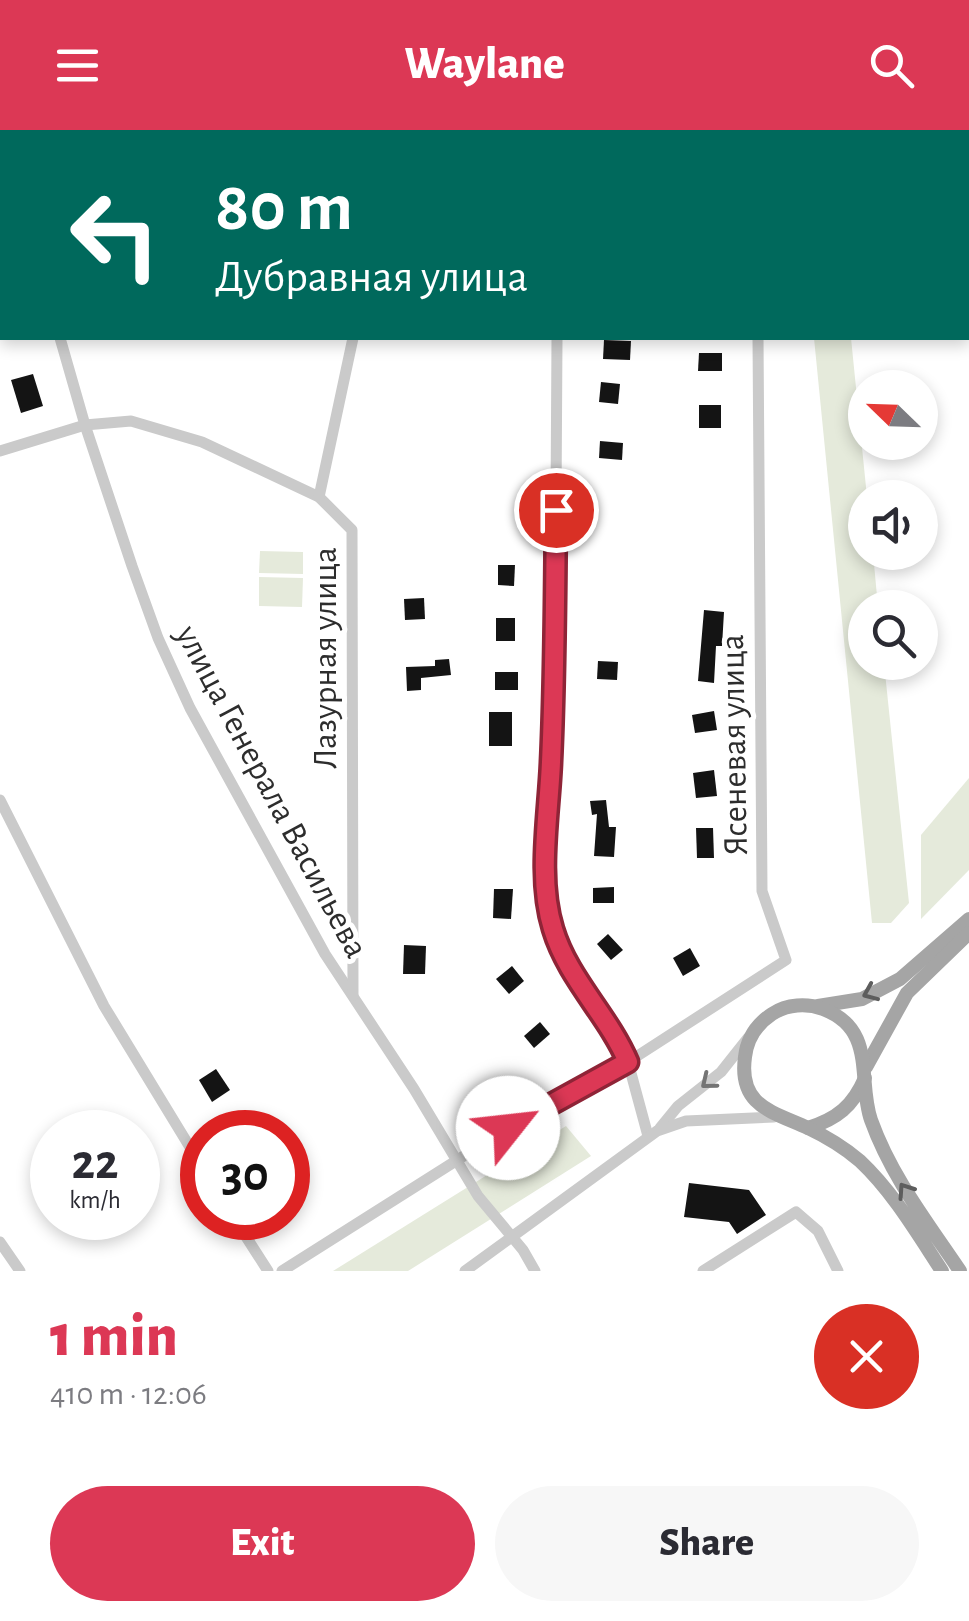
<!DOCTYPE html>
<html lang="en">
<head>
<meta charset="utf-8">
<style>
  body { margin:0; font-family:"Alegreya Sans",sans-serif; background:#f7f7f7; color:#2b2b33; height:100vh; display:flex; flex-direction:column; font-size:38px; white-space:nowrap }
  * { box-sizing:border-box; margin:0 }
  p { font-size:32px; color:#7c7c81 }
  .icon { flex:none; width:55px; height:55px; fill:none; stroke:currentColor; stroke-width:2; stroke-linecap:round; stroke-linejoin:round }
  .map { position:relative; height:1141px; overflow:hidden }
  .sheet { display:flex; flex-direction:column; background:#fff; flex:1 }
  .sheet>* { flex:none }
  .top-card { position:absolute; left:0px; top:0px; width:970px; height:210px; box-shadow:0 5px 15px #0003; background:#00695c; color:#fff; overflow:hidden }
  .needle { width:65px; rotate:293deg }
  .buttons { position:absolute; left:848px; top:240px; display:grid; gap:20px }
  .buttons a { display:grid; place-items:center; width:90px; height:90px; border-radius:50%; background:#fff; box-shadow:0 5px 15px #0003; font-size:50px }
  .speed { position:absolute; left:30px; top:980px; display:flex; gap:20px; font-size:50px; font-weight:700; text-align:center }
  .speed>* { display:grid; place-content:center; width:130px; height:130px; border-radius:50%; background:#fff; box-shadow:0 5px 15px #0003; line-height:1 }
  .speed small { font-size:25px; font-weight:400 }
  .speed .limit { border:15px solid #d22; background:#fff; color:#111 }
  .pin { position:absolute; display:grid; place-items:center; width:85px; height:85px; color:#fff; margin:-42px; border:5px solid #fff; border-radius:50%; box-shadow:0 2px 10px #0007 }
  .me { position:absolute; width:110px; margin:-55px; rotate:61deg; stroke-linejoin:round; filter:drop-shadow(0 0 8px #0008) }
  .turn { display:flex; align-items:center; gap:35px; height:210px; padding:0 50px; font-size:45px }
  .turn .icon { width:130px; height:130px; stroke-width:2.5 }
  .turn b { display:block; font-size:70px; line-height:85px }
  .round { display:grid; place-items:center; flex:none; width:105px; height:105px; border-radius:52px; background:#f7f7f7 }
  .headline { display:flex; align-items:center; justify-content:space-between; height:170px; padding:0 50px }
  h1 { font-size:60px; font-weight:800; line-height:75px; color:#dc3855 }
  .action { display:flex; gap:20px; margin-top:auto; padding:20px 50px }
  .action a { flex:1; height:115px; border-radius:60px; background:#dc3855; color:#fff; font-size:40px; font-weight:800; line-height:115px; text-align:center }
  .action a+a { background:#f7f7f7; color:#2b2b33 }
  header { display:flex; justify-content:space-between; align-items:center; height:130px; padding:0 50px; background:#dc3855; color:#fff; font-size:45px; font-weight:800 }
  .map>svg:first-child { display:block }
  .green { fill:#e5eadb }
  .building { fill:#141414 }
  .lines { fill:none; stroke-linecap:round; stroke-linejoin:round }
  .minor { stroke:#cacaca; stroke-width:11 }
  .major { stroke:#a5a5a5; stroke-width:14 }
  .oneway { stroke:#5d5d5d }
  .oneway2 { stroke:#747474 }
  .route-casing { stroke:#8f2437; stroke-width:25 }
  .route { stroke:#dc3855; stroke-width:18 }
  .labels { text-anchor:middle; stroke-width:10; stroke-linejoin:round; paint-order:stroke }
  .street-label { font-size:35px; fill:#2d2d2d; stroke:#fff }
</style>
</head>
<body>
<header><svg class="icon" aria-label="menu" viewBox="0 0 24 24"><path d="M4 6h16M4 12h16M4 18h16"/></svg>Waylane<svg class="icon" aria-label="search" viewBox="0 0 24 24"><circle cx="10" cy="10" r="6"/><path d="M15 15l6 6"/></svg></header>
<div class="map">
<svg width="969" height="1141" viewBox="0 0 969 1141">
  <rect width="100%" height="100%" fill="#fff"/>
  <g class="green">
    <polygon points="814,208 851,208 867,367 865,422 873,423 878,477 865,478 865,532 884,533 909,773 891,793 872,793"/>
    <polygon points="260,421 303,422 303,444 259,443"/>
    <polygon points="259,447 303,448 302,477 259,476"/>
    <polygon points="969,648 969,740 921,789 921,705"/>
    <polygon points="566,996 591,1026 408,1141 333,1141"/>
  </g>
  <g class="building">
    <polygon points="604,210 631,211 630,230 603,229"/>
    <polygon points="699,223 722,223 722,241 698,241"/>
    <polygon points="33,244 43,276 21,283 11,250"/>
    <polygon points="601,252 620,254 618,274 599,272"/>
    <rect x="699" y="275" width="22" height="23"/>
    <polygon points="600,311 623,313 622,330 599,328"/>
    <polygon points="498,435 515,435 514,456 498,455"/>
    <polygon points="424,468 425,489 405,490 404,469"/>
    <polygon points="704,480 724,482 722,516 716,516 714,553 698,551"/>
    <rect x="496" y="488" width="19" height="23"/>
    <polygon points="449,529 451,545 421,548 421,560 407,561 406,537 435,536 435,530"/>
    <polygon points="598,531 618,532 617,550 597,549"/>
    <rect x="495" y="542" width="23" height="18"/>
    <polygon points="714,581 717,600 695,603 692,585"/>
    <rect x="489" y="582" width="23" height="34"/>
    <polygon points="714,640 717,666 696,668 693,643"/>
    <polygon points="606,670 609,697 616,697 614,727 594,726 597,684 592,685 590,671"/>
    <polygon points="696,698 713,698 714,728 697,728"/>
    <polygon points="614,757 614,773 593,773 593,758"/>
    <polygon points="494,759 513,759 511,789 493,788"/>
    <polygon points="608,804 623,820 611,830 597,814"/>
    <polygon points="404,815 426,816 425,844 403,844"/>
    <polygon points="690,818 700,836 683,846 673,828"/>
    <polygon points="512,836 524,851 509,864 496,849"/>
    <polygon points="540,892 550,904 534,918 524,906"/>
    <polygon points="216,939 230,960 212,972 199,950"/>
    <polygon points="689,1053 749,1060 766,1085 737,1104 729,1092 684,1087"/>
  </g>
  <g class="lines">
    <g class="minor">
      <polyline points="18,0 18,2"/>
      <polyline points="546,0 546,2"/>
      <polyline points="758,0 758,2"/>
      <polyline points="398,2 399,0"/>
      <polyline points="60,208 85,295 132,436 158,508 190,578 325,824 414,959 478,1066 523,1120 535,1141"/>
      <polyline points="557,208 555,535 546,753 553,798 574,845 620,912 628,932 648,1006"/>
      <polyline points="0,321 85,295 131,291 202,312 319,367 352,400 353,865"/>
      <polyline points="319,367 353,208"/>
      <polyline points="0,670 104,876 202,1037"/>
      <polyline points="660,998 678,976 721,942 748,908"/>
      <polyline points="234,1088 268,1141"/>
      <polyline points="0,1112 20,1141"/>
      <polyline points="282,1141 508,998 628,932 786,830 762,761 758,208"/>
      <polyline points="465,1141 657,1001 686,991 774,987"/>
      <polyline points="703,1141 796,1082 818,1101 838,1141"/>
    </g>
    <g class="major">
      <polyline points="818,876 862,869 900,849 969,789"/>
      <polyline points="866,937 907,863 969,803"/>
      <path d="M808 998C837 989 853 976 865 948"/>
      <path d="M942 1141C917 1103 893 1062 860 1031 846 1019 825 1006 808 998 774 982 738 977 745 927 747 909 757 894 772 884 787 874 807 873 823 879 877 899 857 950 871 990 891 1046 927 1092 960 1141"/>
    </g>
  </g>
  <defs><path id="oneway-chevron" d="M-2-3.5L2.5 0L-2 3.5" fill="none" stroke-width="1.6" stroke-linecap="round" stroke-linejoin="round" transform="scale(2.5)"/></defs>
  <g class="oneway">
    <use href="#oneway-chevron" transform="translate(870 863) rotate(157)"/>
    <use href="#oneway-chevron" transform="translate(905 1060) rotate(-124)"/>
  </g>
  <use class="oneway2" href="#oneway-chevron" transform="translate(708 952) rotate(141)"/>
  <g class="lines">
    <g class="route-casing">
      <path id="route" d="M508 998 628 932C608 885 568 849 553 799 537 748 549 684 551 632 555 548 555 464 556 380"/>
    </g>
    <use href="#route" class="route"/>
  </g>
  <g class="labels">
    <g class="street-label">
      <text transform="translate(324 528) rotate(-90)" y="12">Лазурная улица</text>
      <text transform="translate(733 615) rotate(-91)" y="12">Ясеневая улица</text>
      <text transform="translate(273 661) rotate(62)" y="12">улица Генерала Васильева</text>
    </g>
  </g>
</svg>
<div class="buttons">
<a><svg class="needle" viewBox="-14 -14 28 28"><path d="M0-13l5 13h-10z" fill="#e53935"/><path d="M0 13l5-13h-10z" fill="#7c7c81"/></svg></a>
<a><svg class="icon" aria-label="sound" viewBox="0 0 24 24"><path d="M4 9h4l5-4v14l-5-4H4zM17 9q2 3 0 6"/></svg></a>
<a><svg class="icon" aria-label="search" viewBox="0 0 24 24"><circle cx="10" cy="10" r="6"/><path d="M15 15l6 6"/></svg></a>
</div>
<div class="speed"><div>22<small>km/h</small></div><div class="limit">30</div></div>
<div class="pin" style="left:556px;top:380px;background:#d93025"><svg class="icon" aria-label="arrive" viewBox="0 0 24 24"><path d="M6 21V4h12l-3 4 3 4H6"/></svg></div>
<svg class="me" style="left:508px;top:998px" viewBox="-20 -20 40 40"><circle r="19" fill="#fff"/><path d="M0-13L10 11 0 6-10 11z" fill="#dc3855"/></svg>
<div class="top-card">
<div class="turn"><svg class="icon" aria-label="left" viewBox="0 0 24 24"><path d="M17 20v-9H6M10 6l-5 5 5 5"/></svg><div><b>80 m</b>Дубравная улица</div></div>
</div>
</div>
<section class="sheet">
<div class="headline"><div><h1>1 min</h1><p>410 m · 12:06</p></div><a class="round" style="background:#d93025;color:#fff"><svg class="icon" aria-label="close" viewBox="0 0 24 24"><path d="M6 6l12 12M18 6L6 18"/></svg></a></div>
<div class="action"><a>Exit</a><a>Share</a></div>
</section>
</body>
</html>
